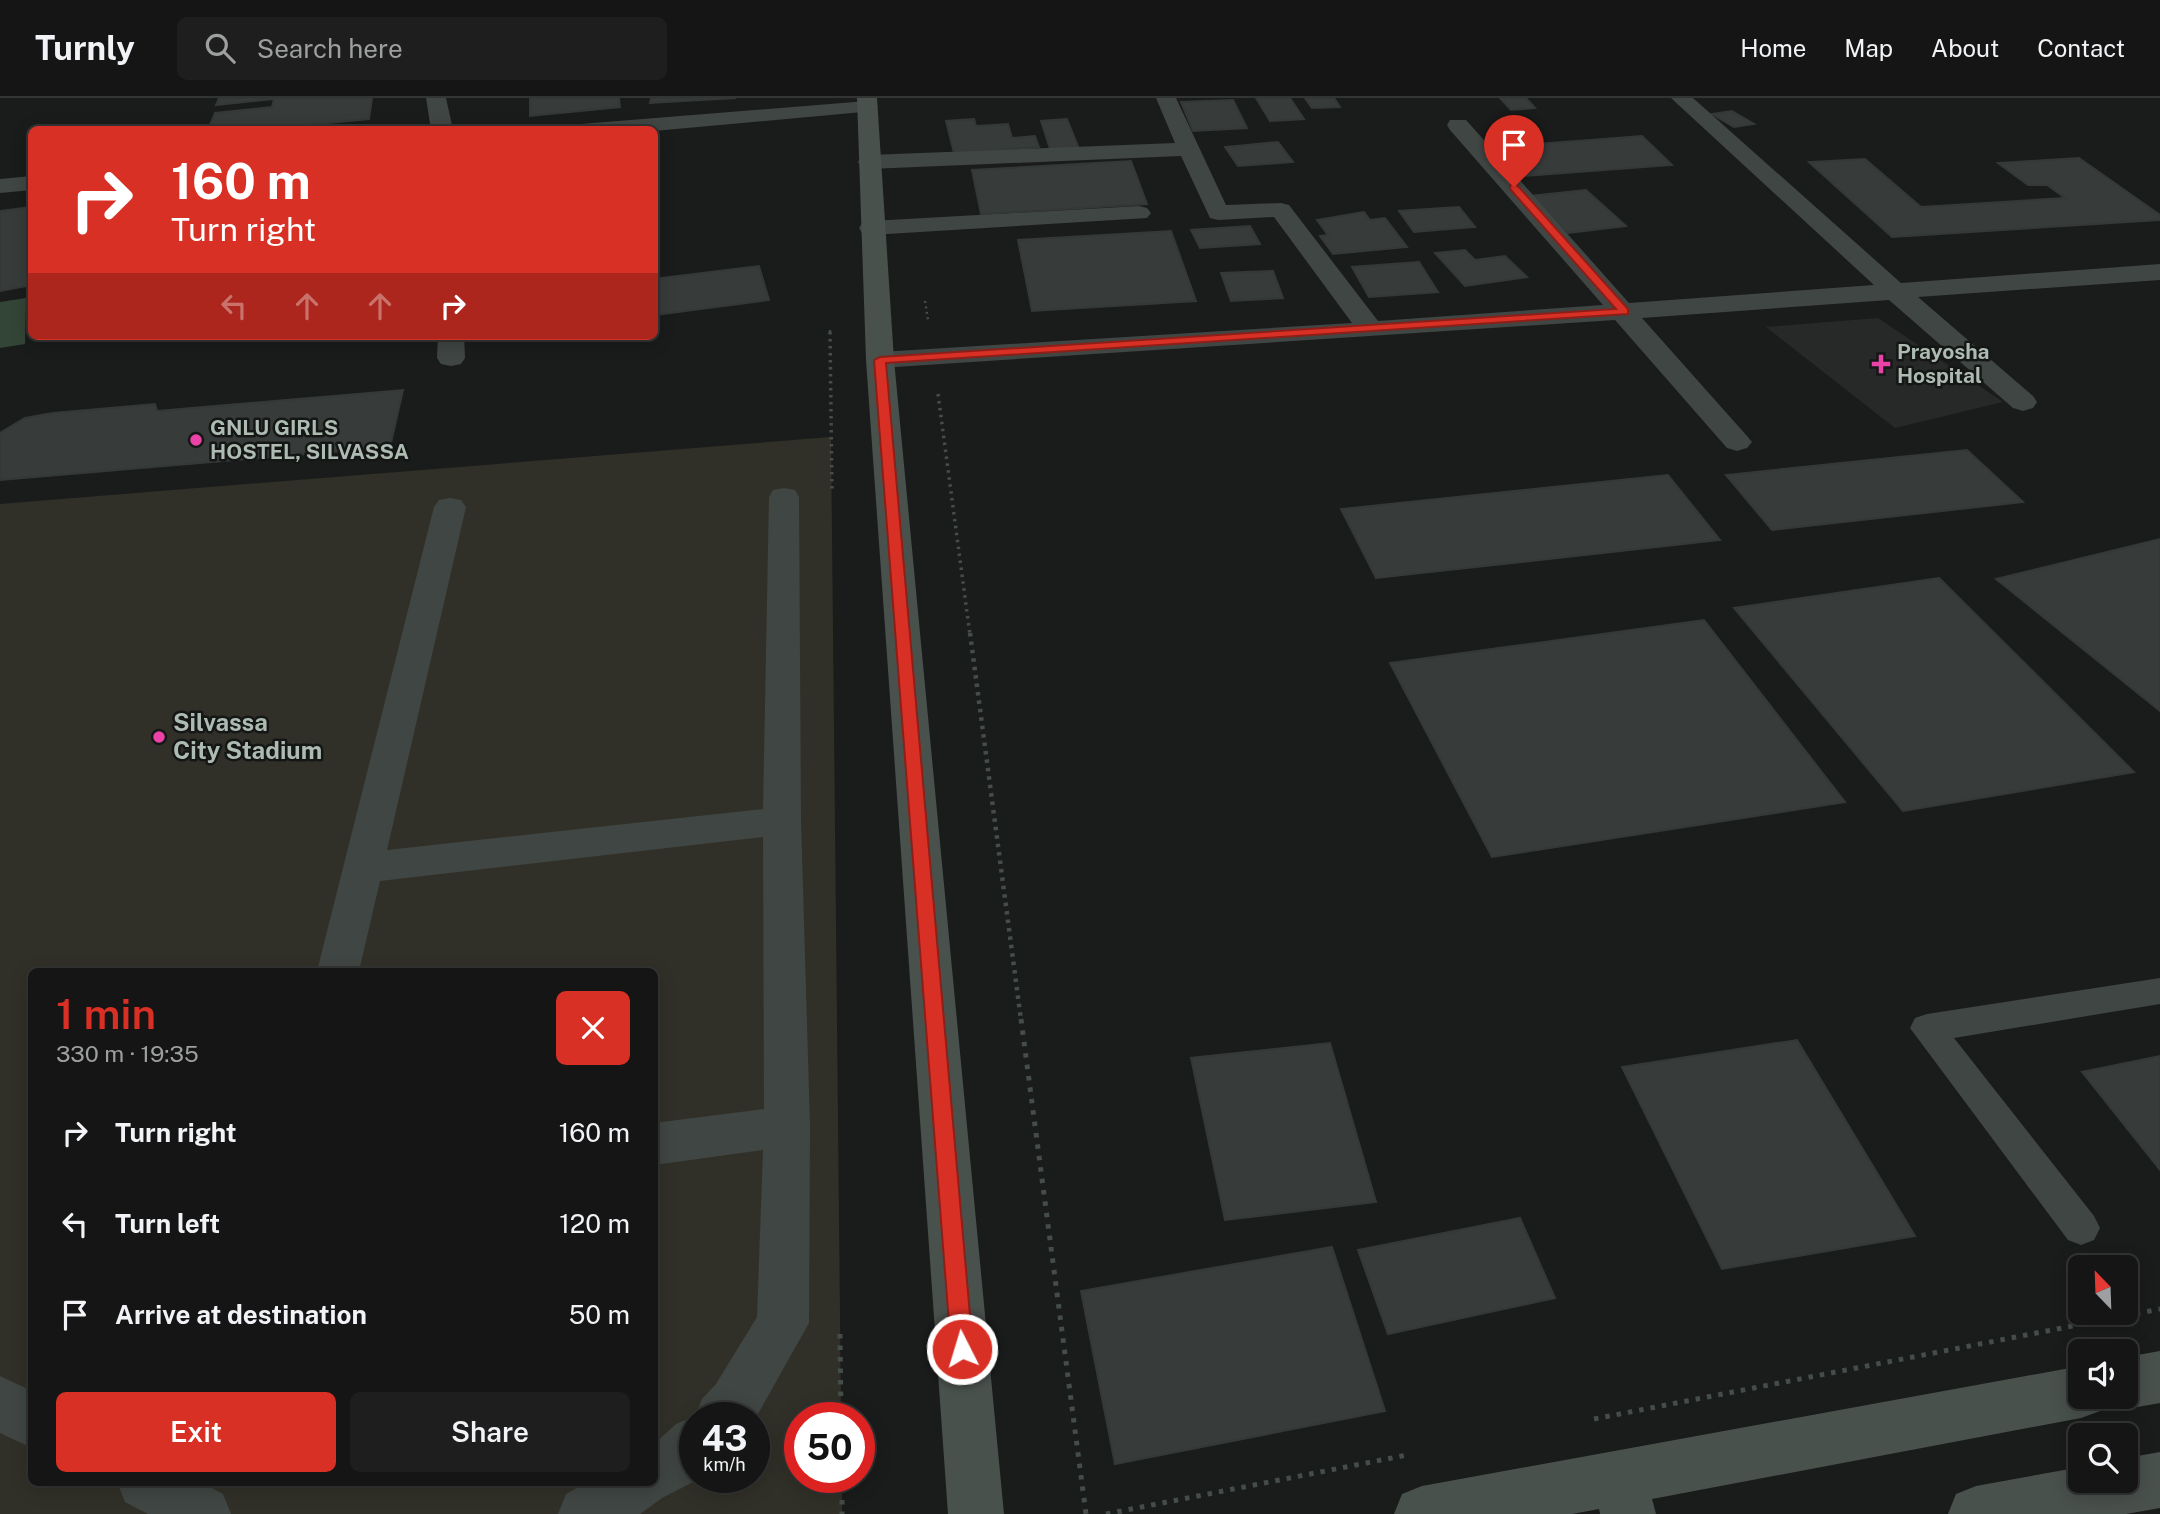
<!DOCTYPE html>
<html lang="en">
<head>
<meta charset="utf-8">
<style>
  body { margin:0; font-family:"Public Sans",sans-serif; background:#1d1e1d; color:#f1f3f6; height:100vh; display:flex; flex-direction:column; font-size:26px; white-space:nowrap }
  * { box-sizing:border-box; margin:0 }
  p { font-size:23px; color:#9d9fa0 }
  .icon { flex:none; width:38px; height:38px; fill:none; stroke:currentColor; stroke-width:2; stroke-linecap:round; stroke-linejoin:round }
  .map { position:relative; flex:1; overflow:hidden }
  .drawer { position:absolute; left:28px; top:870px; width:630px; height:518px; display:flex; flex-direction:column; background:#141514; border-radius:10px; box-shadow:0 4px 18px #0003,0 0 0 2px #333434 }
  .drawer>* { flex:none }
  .top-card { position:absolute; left:28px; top:28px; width:630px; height:214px; border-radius:10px; box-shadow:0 4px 18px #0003,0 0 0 2px #333434; background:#d93025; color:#fff; overflow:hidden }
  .needle { width:46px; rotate:337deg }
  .fabs { position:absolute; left:2068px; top:1157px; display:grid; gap:14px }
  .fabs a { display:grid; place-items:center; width:70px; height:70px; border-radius:10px; background:#141514; box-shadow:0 4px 18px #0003,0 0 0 2px #333434; font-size:35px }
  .speed { position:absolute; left:679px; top:1304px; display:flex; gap:14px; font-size:35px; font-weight:700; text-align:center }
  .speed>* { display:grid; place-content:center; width:91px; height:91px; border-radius:50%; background:#141514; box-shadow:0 4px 18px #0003,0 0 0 2px #333434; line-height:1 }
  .speed small { font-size:18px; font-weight:400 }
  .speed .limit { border:10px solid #d22; background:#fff; color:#111 }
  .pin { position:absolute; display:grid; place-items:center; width:60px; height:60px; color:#fff; margin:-72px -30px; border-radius:50% 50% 50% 0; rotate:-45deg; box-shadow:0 0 7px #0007 }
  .pin .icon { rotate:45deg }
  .me { position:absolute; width:77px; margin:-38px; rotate:355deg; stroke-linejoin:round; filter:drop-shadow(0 0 5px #0008) }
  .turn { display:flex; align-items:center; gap:24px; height:147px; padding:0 28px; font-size:32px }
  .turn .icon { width:91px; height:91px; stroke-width:2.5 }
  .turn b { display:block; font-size:49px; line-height:60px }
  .lanes { display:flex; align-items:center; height:66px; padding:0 28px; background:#0003; justify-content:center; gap:35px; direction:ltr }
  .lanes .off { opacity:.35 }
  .round { display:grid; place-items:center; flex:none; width:74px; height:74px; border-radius:10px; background:#1d1e1d }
  .headline { display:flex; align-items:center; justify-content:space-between; height:119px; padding:0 28px }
  h1 { font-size:42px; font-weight:600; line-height:52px; color:#d93025 }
  .action { display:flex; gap:14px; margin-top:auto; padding:14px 28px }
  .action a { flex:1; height:80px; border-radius:10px; background:#d93025; color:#fff; font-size:28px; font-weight:600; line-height:80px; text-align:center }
  .action a+a { background:#1d1e1d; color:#f1f3f6 }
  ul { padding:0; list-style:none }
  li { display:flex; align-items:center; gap:21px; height:91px; padding:0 28px }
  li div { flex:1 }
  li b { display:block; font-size:26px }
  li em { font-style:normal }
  header { display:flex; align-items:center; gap:42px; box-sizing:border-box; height:98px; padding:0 35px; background:#141514; border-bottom:2px solid #333434 }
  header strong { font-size:33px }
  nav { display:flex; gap:38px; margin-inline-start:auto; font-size:24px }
  .search { width:490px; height:63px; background:#1d1e1d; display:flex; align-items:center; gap:18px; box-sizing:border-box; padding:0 24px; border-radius:10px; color:#9d9fa0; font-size:26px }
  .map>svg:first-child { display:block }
  .built { fill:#262928 }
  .green { fill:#313028; fill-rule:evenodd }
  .water { fill:#334537 }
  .building { fill:#373b3a; stroke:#343837; stroke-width:2 }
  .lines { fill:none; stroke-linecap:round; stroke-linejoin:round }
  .path-far3 { stroke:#454d48; stroke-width:2.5; stroke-dasharray:2 3.5; stroke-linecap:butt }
  .path-far2 { stroke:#454d48; stroke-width:3.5; stroke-dasharray:2.5 4.5; stroke-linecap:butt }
  .path-far1 { stroke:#454d48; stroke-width:4.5; stroke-dasharray:3.5 5; stroke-linecap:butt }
  .path { stroke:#454d48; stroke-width:5; stroke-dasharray:4.5 7; stroke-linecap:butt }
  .lane { fill:#404643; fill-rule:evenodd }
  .street { fill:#404643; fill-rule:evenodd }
  .secondary { fill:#49514d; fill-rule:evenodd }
  .route { fill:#d93025; stroke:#8d1f18; stroke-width:2 }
  .poi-dot { fill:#eb42a7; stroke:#151716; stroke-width:2.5 }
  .labels { text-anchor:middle; stroke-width:5; stroke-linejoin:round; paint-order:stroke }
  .far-poi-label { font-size:21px; font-weight:bold; fill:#adbbb3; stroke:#151716; text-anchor:start }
  .poi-label { font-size:24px; font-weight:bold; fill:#adbbb3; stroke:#151716; text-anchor:start }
</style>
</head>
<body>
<header>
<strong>Turnly</strong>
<div class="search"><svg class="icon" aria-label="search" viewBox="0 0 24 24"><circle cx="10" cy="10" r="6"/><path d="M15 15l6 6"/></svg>Search here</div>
<nav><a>Home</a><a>Map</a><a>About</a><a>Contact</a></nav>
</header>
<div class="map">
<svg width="2160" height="1416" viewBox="0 0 2160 1416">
  <rect width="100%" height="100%" fill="#1a1c1b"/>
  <polygon class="built" points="1878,220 2003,304 1895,330 1766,229"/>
  <path class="green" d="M831 339 841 1319 800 1320V1379H842V1416H0V406ZM32 873H654V1384H32ZM695 1320H754V1379H695Z"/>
  <polygon class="water" points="26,200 25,246 0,250 0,204"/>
  <g class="building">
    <polygon points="219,0 372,0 369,21 254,32 208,32 215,15 272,9 274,1 216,7"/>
    <polygon points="530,0 619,0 620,9 530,18"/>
    <polygon points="651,0 736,0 650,5"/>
    <polygon points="1256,0 1290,0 1304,21 1270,23"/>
    <polygon points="1305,0 1334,0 1340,9 1312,10"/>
    <polygon points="1500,0 1526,0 1535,10 1511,12"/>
    <polygon points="1233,2 1247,30 1193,33 1181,4"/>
    <polygon points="1732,13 1754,26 1734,29 1712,16"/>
    <polygon points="974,21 976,28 1008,26 1012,40 1035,38 1039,49 954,55 946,23"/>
    <polygon points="1067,21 1079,51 1051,54 1041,23"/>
    <polygon points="1642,38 1672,67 1523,78 1497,49"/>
    <polygon points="1278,44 1293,64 1238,68 1225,49"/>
    <polygon points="2079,60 2160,117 2160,122 1892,139 1809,64 1865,61 1921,109 2065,100 2047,87 2028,87 1998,65"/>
    <polygon points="1131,63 1147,106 981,116 972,72"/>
    <polygon points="1586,92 1626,128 1568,135 1529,98"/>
    <polygon points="32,109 32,187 0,193 0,113"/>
    <polygon points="1459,109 1475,129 1414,134 1399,113"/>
    <polygon points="1364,114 1370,122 1385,120 1407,149 1333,156 1320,138 1328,137 1317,122"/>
    <polygon points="1250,128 1260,146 1200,150 1191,132"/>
    <polygon points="1171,133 1196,203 1032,213 1018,142"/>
    <polygon points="1465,152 1475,162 1505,158 1527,179 1465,188 1435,155"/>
    <polygon points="1419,164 1438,194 1369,199 1352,169"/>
    <polygon points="759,168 769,202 654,217 654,181"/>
    <polygon points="1273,173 1283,200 1231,203 1221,175"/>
    <polygon points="403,292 390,349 0,382 0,335 25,320 53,315 155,306 157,313"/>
    <polygon points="1967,352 2023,404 1772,432 1726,377"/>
    <polygon points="1668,377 1720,442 1376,480 1341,411"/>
    <polygon points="2160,441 2160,613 1996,481"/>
    <polygon points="1939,480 2134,674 1903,713 1734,510"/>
    <polygon points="1704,522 1845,704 1492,759 1390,565"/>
    <polygon points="1797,942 1915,1138 1722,1171 1622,969"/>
    <polygon points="1330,945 1376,1104 1225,1122 1191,960"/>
    <polygon points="2160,958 2160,1072 2082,974"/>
    <polygon points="1520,1120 1555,1200 1388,1236 1358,1152"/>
    <polygon points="1332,1149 1385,1313 1115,1366 1081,1193"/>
  </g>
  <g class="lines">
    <g class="path-far3">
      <polyline points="925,203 928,222"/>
      <polyline points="830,232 830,236"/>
    </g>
    <g class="path-far2">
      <polyline points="830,234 832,395"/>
      <polyline points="938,296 970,537"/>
    </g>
    <polyline class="path-far1" points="970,535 1021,922"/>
    <g class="path">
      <polyline points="1021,921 1086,1416"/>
      <polyline points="840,1236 841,1320"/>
      <polyline points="1594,1321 2160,1211"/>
      <polyline points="842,1379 842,1416"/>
      <polyline points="1106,1416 1407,1357"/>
    </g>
    <polygon class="lane" points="2160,880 2160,906 1954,940 2094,1118 2100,1130 2094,1142 2081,1147 2068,1142 1910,930 1915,920 1927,916"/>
    <g class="street">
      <polygon points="426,0 446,0 453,32 431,32"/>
      <polygon points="1156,0 1176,0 1226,107 1281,105 1289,107 1378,223 1603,207 1450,32 1447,27 1450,22 1466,22 1629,205 1874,187 1671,0 1693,0 1901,185 2160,166 2160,182 1918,199 2033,298 2037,304 2033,310 2023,313 2013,310 1889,202 1642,220 1747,338 1752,344 1747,350 1737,353 1727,350 1615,222 880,270 870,268 866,262 870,256 880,254 1352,225 1274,119 1218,122 1210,120 1181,58 869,71 861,69 858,64 861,59 869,57 1175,45"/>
      <polygon points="867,3 874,5 878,9 874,13 654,33 571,32 573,27 581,26"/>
      <polygon points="32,78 32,92 0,95 0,81"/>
      <polygon points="1139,108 1147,110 1151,115 1147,120 871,137 862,135 859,130 862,125 871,123"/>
      <polygon points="438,238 464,238 465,260 461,266 451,268 441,266 437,260"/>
      <polygon points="784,390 795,392 799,399 801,723 810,1028 809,1225 754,1323 754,1320 695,1320 695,1379 700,1379 695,1383 662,1400 640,1416 558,1416 566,1396 587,1384 654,1384 654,1346 676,1326 695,1318 702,1301 716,1286 757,1219 763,1052 654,1067 654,1025 764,1011 763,739 380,783 359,873 317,873 434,409 439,402 450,400 461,402 466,409 387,752 763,711 769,399 773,392"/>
      <polygon points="0,1278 32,1293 32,1350 0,1335"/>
      <polygon points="117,1384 201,1384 223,1396 231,1416 148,1416 125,1404"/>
    </g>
    <g class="secondary">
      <polygon points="857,0 877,0 894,262 1004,1416 948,1416 866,262"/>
      <polygon points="2160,1253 2160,1305 2126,1311 2107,1303 2105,1299 2100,1313 2081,1320 1652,1401 1656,1416 1600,1416 1599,1411 1572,1416 1394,1416 1402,1396 1422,1388 2081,1268 2081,1298 2126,1298 2126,1259"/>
      <polygon points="2160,1354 2160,1410 2126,1416 1948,1416 1956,1396 1976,1388 2081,1369 2081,1382 2126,1382 2126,1360"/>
    </g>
  </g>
  <polygon class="route" points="1510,87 1517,87 1628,211 1628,216 886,265 973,1251 970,1259 962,1262 955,1259 951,1251 874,262 880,259 1616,211 1510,91"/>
  <g class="poi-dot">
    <path d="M1877.5 255.5h7v7h7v7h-7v7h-7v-7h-7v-7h7z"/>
    <circle cx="196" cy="342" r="7"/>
    <circle cx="159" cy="639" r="7"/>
  </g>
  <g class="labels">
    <g class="far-poi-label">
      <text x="1897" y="261">Prayosha<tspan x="1897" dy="24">Hospital</tspan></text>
      <text x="210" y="337">GNLU GIRLS<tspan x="210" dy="24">HOSTEL, SILVASSA</tspan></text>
    </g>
    <g class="poi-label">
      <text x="173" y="633">Silvassa<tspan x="173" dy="28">City Stadium</tspan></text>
    </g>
  </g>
</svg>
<div class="fabs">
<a><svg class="needle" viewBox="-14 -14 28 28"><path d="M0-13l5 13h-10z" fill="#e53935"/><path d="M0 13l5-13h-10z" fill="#9d9fa0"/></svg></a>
<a><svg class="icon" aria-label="sound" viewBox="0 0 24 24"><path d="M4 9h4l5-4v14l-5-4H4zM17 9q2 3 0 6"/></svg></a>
<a><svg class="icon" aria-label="search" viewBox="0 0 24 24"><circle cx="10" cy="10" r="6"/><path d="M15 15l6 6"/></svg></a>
</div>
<div class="speed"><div>43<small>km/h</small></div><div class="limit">50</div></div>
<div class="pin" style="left:1514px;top:89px;background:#d93025"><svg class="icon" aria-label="arrive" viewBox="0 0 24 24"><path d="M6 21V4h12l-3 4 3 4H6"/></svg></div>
<svg class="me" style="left:962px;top:1251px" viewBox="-20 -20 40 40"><circle r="17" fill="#d93025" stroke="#fff" stroke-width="3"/><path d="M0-11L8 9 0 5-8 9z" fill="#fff"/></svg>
<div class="top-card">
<div class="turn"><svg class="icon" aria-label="right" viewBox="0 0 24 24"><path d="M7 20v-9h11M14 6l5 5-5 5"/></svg><div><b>160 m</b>Turn right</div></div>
<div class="lanes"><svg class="icon off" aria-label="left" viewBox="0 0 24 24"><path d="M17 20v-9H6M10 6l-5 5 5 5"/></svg><svg class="icon off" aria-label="ahead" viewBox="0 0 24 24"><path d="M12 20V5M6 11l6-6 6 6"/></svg><svg class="icon off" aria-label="ahead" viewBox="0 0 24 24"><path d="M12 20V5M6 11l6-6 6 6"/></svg><svg class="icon" aria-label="right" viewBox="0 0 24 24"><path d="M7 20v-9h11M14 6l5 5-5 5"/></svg></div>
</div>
<section class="drawer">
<div class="headline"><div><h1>1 min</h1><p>330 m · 19:35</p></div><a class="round" style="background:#d93025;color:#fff"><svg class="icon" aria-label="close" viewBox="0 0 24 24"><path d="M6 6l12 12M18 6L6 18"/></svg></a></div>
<ul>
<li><svg class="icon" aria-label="right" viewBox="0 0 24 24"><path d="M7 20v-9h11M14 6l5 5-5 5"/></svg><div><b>Turn right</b></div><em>160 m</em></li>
<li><svg class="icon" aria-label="left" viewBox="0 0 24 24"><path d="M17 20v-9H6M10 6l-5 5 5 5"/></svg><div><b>Turn left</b></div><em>120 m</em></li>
<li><svg class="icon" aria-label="arrive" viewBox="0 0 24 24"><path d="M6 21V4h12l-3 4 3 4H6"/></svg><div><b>Arrive at destination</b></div><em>50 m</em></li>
</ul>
<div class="action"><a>Exit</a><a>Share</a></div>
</section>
</div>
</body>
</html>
